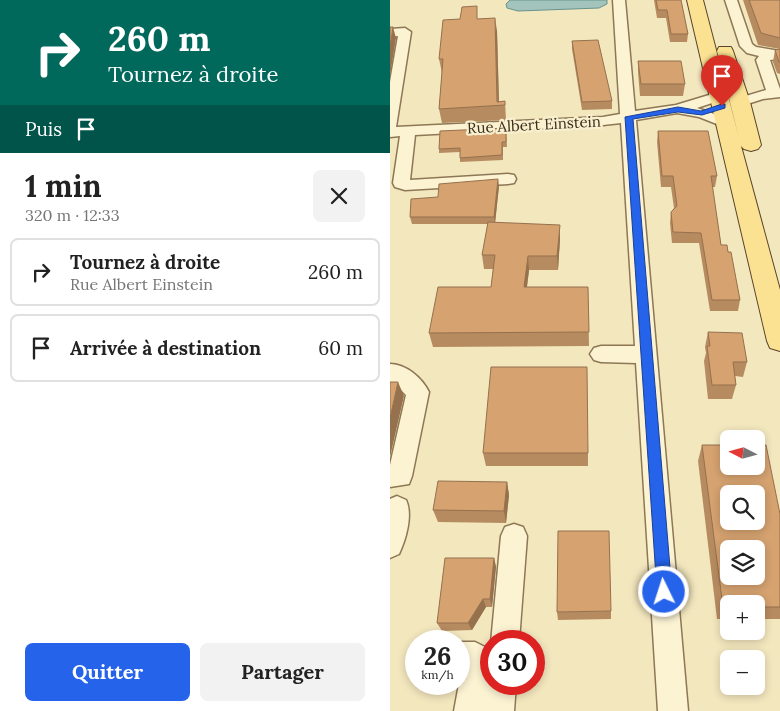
<!DOCTYPE html>
<html lang="fr">
<head>
<meta charset="utf-8">
<style>
  body { margin:0; font-family:Lora,serif; background:#f2f2f2; color:#222; height:100vh; display:flex; flex-direction:column; font-size:19px; white-space:nowrap }
  * { box-sizing:border-box; margin:0 }
  p { font-size:16px; color:#767676 }
  .icon { flex:none; width:28px; height:28px; fill:none; stroke:currentColor; stroke-width:2; stroke-linecap:round; stroke-linejoin:round }
  .map { position:relative; flex:1; overflow:hidden }
  .side { display:flex; flex-direction:column; background:#fff; width:390px }
  .side>* { flex:none }
  .top-card { background:#00695c; color:#fff; overflow:hidden }
  .needle { width:32px; rotate:276deg }
  .tools { position:absolute; left:330px; top:430px; display:grid; gap:10px }
  .tools a { display:grid; place-items:center; width:45px; height:45px; border-radius:8px; background:#fff; box-shadow:0 2px 8px #0003; font-size:25px }
  .speed { position:absolute; left:15px; top:630px; display:flex; gap:10px; font-size:25px; font-weight:700; text-align:center }
  .speed>* { display:grid; place-content:center; width:65px; height:65px; border-radius:50%; background:#fff; box-shadow:0 2px 8px #0003; line-height:1 }
  .speed small { font-size:12px; font-weight:400 }
  .speed .limit { border:8px solid #d22; background:#fff; color:#111 }
  .pin { position:absolute; display:grid; place-items:center; width:42px; height:42px; color:#fff; margin:-51px -21px; border-radius:50% 50% 50% 0; rotate:-45deg; box-shadow:0 0 5px #0007 }
  .pin .icon { rotate:45deg }
  .me { position:absolute; width:55px; margin:-28px; rotate:356deg; stroke-linejoin:round; filter:drop-shadow(0 0 4px #0008) }
  .turn { display:flex; align-items:center; gap:18px; height:105px; padding:0 25px; font-size:22px }
  .turn .icon { width:65px; height:65px; stroke-width:2.5 }
  .turn b { display:block; font-size:35px; line-height:42px }
  .then { display:flex; align-items:center; height:48px; padding:0 25px; background:#0003; gap:10px; font-size:19px }
  .round { display:grid; place-items:center; flex:none; width:52px; height:52px; border-radius:8px; background:#f2f2f2 }
  .headline { display:flex; align-items:center; justify-content:space-between; height:85px; padding:0 25px }
  h1 { font-size:30px; font-weight:700; line-height:38px }
  .button { display:flex; gap:10px; margin-top:auto; padding:10px 25px }
  .button a { flex:1; height:58px; border-radius:8px; background:#2563eb; color:#fff; font-size:20px; font-weight:700; line-height:58px; text-align:center }
  .button a+a { background:#f2f2f2; color:#222 }
  ul { padding:0; list-style:none }
  li { display:flex; align-items:center; gap:15px; height:68px; margin:0 10px 8px; padding:0 15px; border:2px solid #e0e0e0; border-radius:8px }
  li div { flex:1 }
  li b { display:block; font-size:19px }
  li em { font-style:normal }
  main { display:flex; flex:1; min-height:0 }
  .map>svg:first-child { display:block }
  .water { fill:#a2c4bd; stroke:#68938c }
  .lines { fill:none; stroke-linecap:round; stroke-linejoin:round }
  .minor-casing { stroke:#8d7755; stroke-width:3 }
  .major-casing { stroke:#5a442a; stroke-width:2 }
  .minor { fill:#fcf3d3; fill-rule:evenodd }
  .major { fill:#fbe292; fill-rule:evenodd }
  .wall { fill:#b78b60 }
  .shaded-wall { fill:#95714e }
  .building { fill:#d5a270; stroke:#95714e; fill-rule:evenodd }
  .route { fill:#2563eb; stroke:#184099 }
  .labels { text-anchor:middle; stroke-width:4.5; stroke-linejoin:round; paint-order:stroke }
  .far-street-label { font-size:15px; fill:#3b2d1b; stroke:#f9f0cf }
</style>
</head>
<body>
<main>
<section class="side">
<div class="top-card">
<div class="turn"><svg class="icon" aria-label="right" viewBox="0 0 24 24"><path d="M7 20v-9h11M14 6l5 5-5 5"/></svg><div><b>260 m</b>Tournez à droite</div></div>
<div class="then">Puis<svg class="icon" aria-label="arrive" viewBox="0 0 24 24"><path d="M6 21V4h12l-3 4 3 4H6"/></svg></div>
</div>
<div class="headline"><div><h1>1 min</h1><p>320 m · 12:33</p></div><a class="round"><svg class="icon" aria-label="close" viewBox="0 0 24 24"><path d="M6 6l12 12M18 6L6 18"/></svg></a></div>
<ul>
<li><svg class="icon" aria-label="right" viewBox="0 0 24 24"><path d="M7 20v-9h11M14 6l5 5-5 5"/></svg><div><b>Tournez à droite</b><p>Rue Albert Einstein</p></div><em>260 m</em></li>
<li><svg class="icon" aria-label="arrive" viewBox="0 0 24 24"><path d="M6 21V4h12l-3 4 3 4H6"/></svg><div><b>Arrivée à destination</b></div><em>60 m</em></li>
</ul>
<div class="button"><a>Quitter</a><a>Partager</a></div>
</section>
<div class="map">
<svg width="390" height="711" viewBox="0 0 390 711">
  <rect width="100%" height="100%" fill="#f3e7be"/>
  <polygon class="water" points="120,0 217,0 217,4 209,8 128,11 117,8 116,4"/>
  <g class="lines">
    <g class="minor-casing">
      <g id="minor">
        <polygon points="223,0 235,0 245,111 286,105 329,92 336,96 334,99 307,108 342,120 345,123 337,128 309,117 287,113 246,120 298,711 268,711 246,363 211,362 204,360 200,354 204,348 211,346 245,346 231,123 213,125 25,135 20,180 118,174 124,175 126,179 124,183 118,184 15,190 5,187 3,183 10,136 0,137 0,82 8,36 0,37 0,29 15,28 21,32 6,127 213,117 230,114"/>
        <polygon points="335,0 347,0 362,44 366,47 390,51 390,59 380,60 390,89 390,97 373,99 351,106 344,102 346,99 376,90 366,60 369,56 357,53 350,46"/>
        <path d="M0 364C16 364 32 378 39 392L22 476 19 484 0 487V465L16 395 3 382H0Z"/>
        <path d="M7 496 16 500C23 515 16 539 9 554L0 558V499Z"/>
        <polygon points="124,524 133,527 137,536 129,641 101,643 111,536 115,527"/>
        <polygon points="69,642 85,642 95,647 100,657 97,681 101,673 101,684 126,684 124,711 64,711 69,684"/>
      </g>
    </g>
    <g class="major-casing">
      <polygon id="major" points="297,0 313,0 349,138 327,51 329,47 341,47 343,51 360,102 371,145 368,149 361,151 354,149 351,146 390,290 390,351 380,348 377,341"/>
    </g>
    <use href="#minor" class="minor"/>
    <use href="#major" class="major"/>
  </g>
  <g class="wall">
    <polygon points="264,0 291,0 298,34 297,42 280,42 276,18 267,18"/>
    <polygon points="353,0 390,0 390,74 387,73 383,62 385,50 390,49 368,45"/>
    <polygon points="89,19 107,31 109,102 115,101 116,120 52,123 49,109 52,73 49,59"/>
    <polygon points="182,41 222,101 222,109 192,110 182,49"/>
    <polygon points="248,61 295,84 293,96 250,96 248,72"/>
    <polygon points="116,128 117,147 113,147 113,160 70,162 70,152 49,153 49,149"/>
    <polygon points="268,131 327,176 325,187 322,187 331,245 350,300 348,311 320,311 309,243 282,243 280,223 281,212 284,208 281,187 271,187 267,142"/>
    <polygon points="109,186 105,222 170,239 168,270 139,270 137,287 198,287 199,346 43,347 39,333 101,287 103,269 94,269 92,255 98,224 22,224 20,217 48,197"/>
    <polygon points="318,332 357,362 353,377 345,376 346,385 342,399 318,399 314,361 316,353 315,347"/>
    <polygon points="312,445 390,514 390,619 366,619 366,604 339,604 339,619 327,619 308,461"/>
    <polygon points="93,453 198,453 198,466 96,466"/>
    <polygon points="117,482 119,495 116,523 48,522 43,510"/>
    <polygon points="104,558 106,567 102,607 96,607 82,630 52,631 47,623"/>
    <polygon points="221,611 221,619 168,620 167,612"/>
  </g>
  <g class="shaded-wall">
    <polygon points="105,18 107,31 109,106 108,106"/>
    <polygon points="3,27 6,38 0,75 0,47"/>
    <polygon points="108,179 109,186 105,224 104,217"/>
    <polygon points="170,225 170,239 168,270 167,256"/>
    <polygon points="138,256 139,270 135,301 134,287"/>
    <polygon points="8,382 14,396 0,457 0,418"/>
    <polygon points="117,482 119,495 116,523 114,511"/>
    <polygon points="104,558 106,567 102,607 100,599"/>
    <polygon points="93,599 96,607 82,630 78,623"/>
  </g>
  <g class="building">
    <polygon points="266,0 291,0 298,34 281,34 277,10 268,10"/>
    <polygon points="359,0 390,0 390,38 371,33"/>
    <polygon points="87,6 87,19 105,18 107,102 115,101 115,105 49,109 53,59 49,59 53,20 70,19 72,7"/>
    <polygon points="0,27 3,27 0,47"/>
    <polygon points="208,40 222,101 192,102 182,41"/>
    <polygon points="390,49 390,62 389,62 385,50"/>
    <polygon points="248,61 291,61 295,84 251,84"/>
    <polygon points="116,128 116,142 112,142 112,155 70,158 70,148 49,149 50,131"/>
    <polygon points="268,131 318,131 327,176 321,176 331,245 337,245 338,252 341,252 350,300 322,300 311,233 283,232 281,212 287,206 283,176 272,176"/>
    <polygon points="108,179 104,217 20,217 21,199 48,197 49,184"/>
    <polygon points="98,222 170,225 167,256 138,256 134,287 198,287 199,332 39,333 48,287 101,287 105,255 92,255"/>
    <polygon points="318,332 352,333 357,362 343,362 346,385 322,385 317,346 320,346"/>
    <polygon points="101,367 197,367 198,453 93,453"/>
    <polygon points="0,382 8,382 0,418"/>
    <path d="M312 445H339V466H366V445H376L390 514V607H366V604H339V607H333ZM339 494H366V521H339ZM339 549H366V576H339Z"/>
    <polygon points="48,481 117,482 114,511 43,510"/>
    <polygon points="168,531 219,531 221,611 167,612"/>
    <polygon points="55,558 104,558 100,599 93,599 78,623 47,623"/>
  </g>
  <polygon class="route" points="332,104 335,104 335,108 312,115 288,112 243,119 282,592 279,597 274,599 269,597 267,592 235,117 288,107 311,111"/>
  <g class="labels">
    <g class="far-street-label">
      <text transform="translate(144 125) rotate(-3)" y="5">Rue Albert Einstein</text>
    </g>
  </g>
</svg>
<div class="tools">
<a><svg class="needle" viewBox="-14 -14 28 28"><path d="M0-13l5 13h-10z" fill="#e53935"/><path d="M0 13l5-13h-10z" fill="#767676"/></svg></a>
<a><svg class="icon" aria-label="search" viewBox="0 0 24 24"><circle cx="10" cy="10" r="6"/><path d="M15 15l6 6"/></svg></a>
<a><svg class="icon" aria-label="layers" viewBox="0 0 24 24"><path d="M12 4l9 5-9 5-9-5zM3 14l9 5 9-5"/></svg></a>
<a>+</a>
<a>−</a>
</div>
<div class="speed"><div>26<small>km/h</small></div><div class="limit">30</div></div>
<div class="pin" style="left:332px;top:106px;background:#d93025"><svg class="icon" aria-label="arrive" viewBox="0 0 24 24"><path d="M6 21V4h12l-3 4 3 4H6"/></svg></div>
<svg class="me" style="left:274px;top:592px" viewBox="-20 -20 40 40"><circle r="17" fill="#2563eb" stroke="#fff" stroke-width="3"/><path d="M0-11L8 9 0 5-8 9z" fill="#fff"/></svg>
</div>
</main>
</body>
</html>
